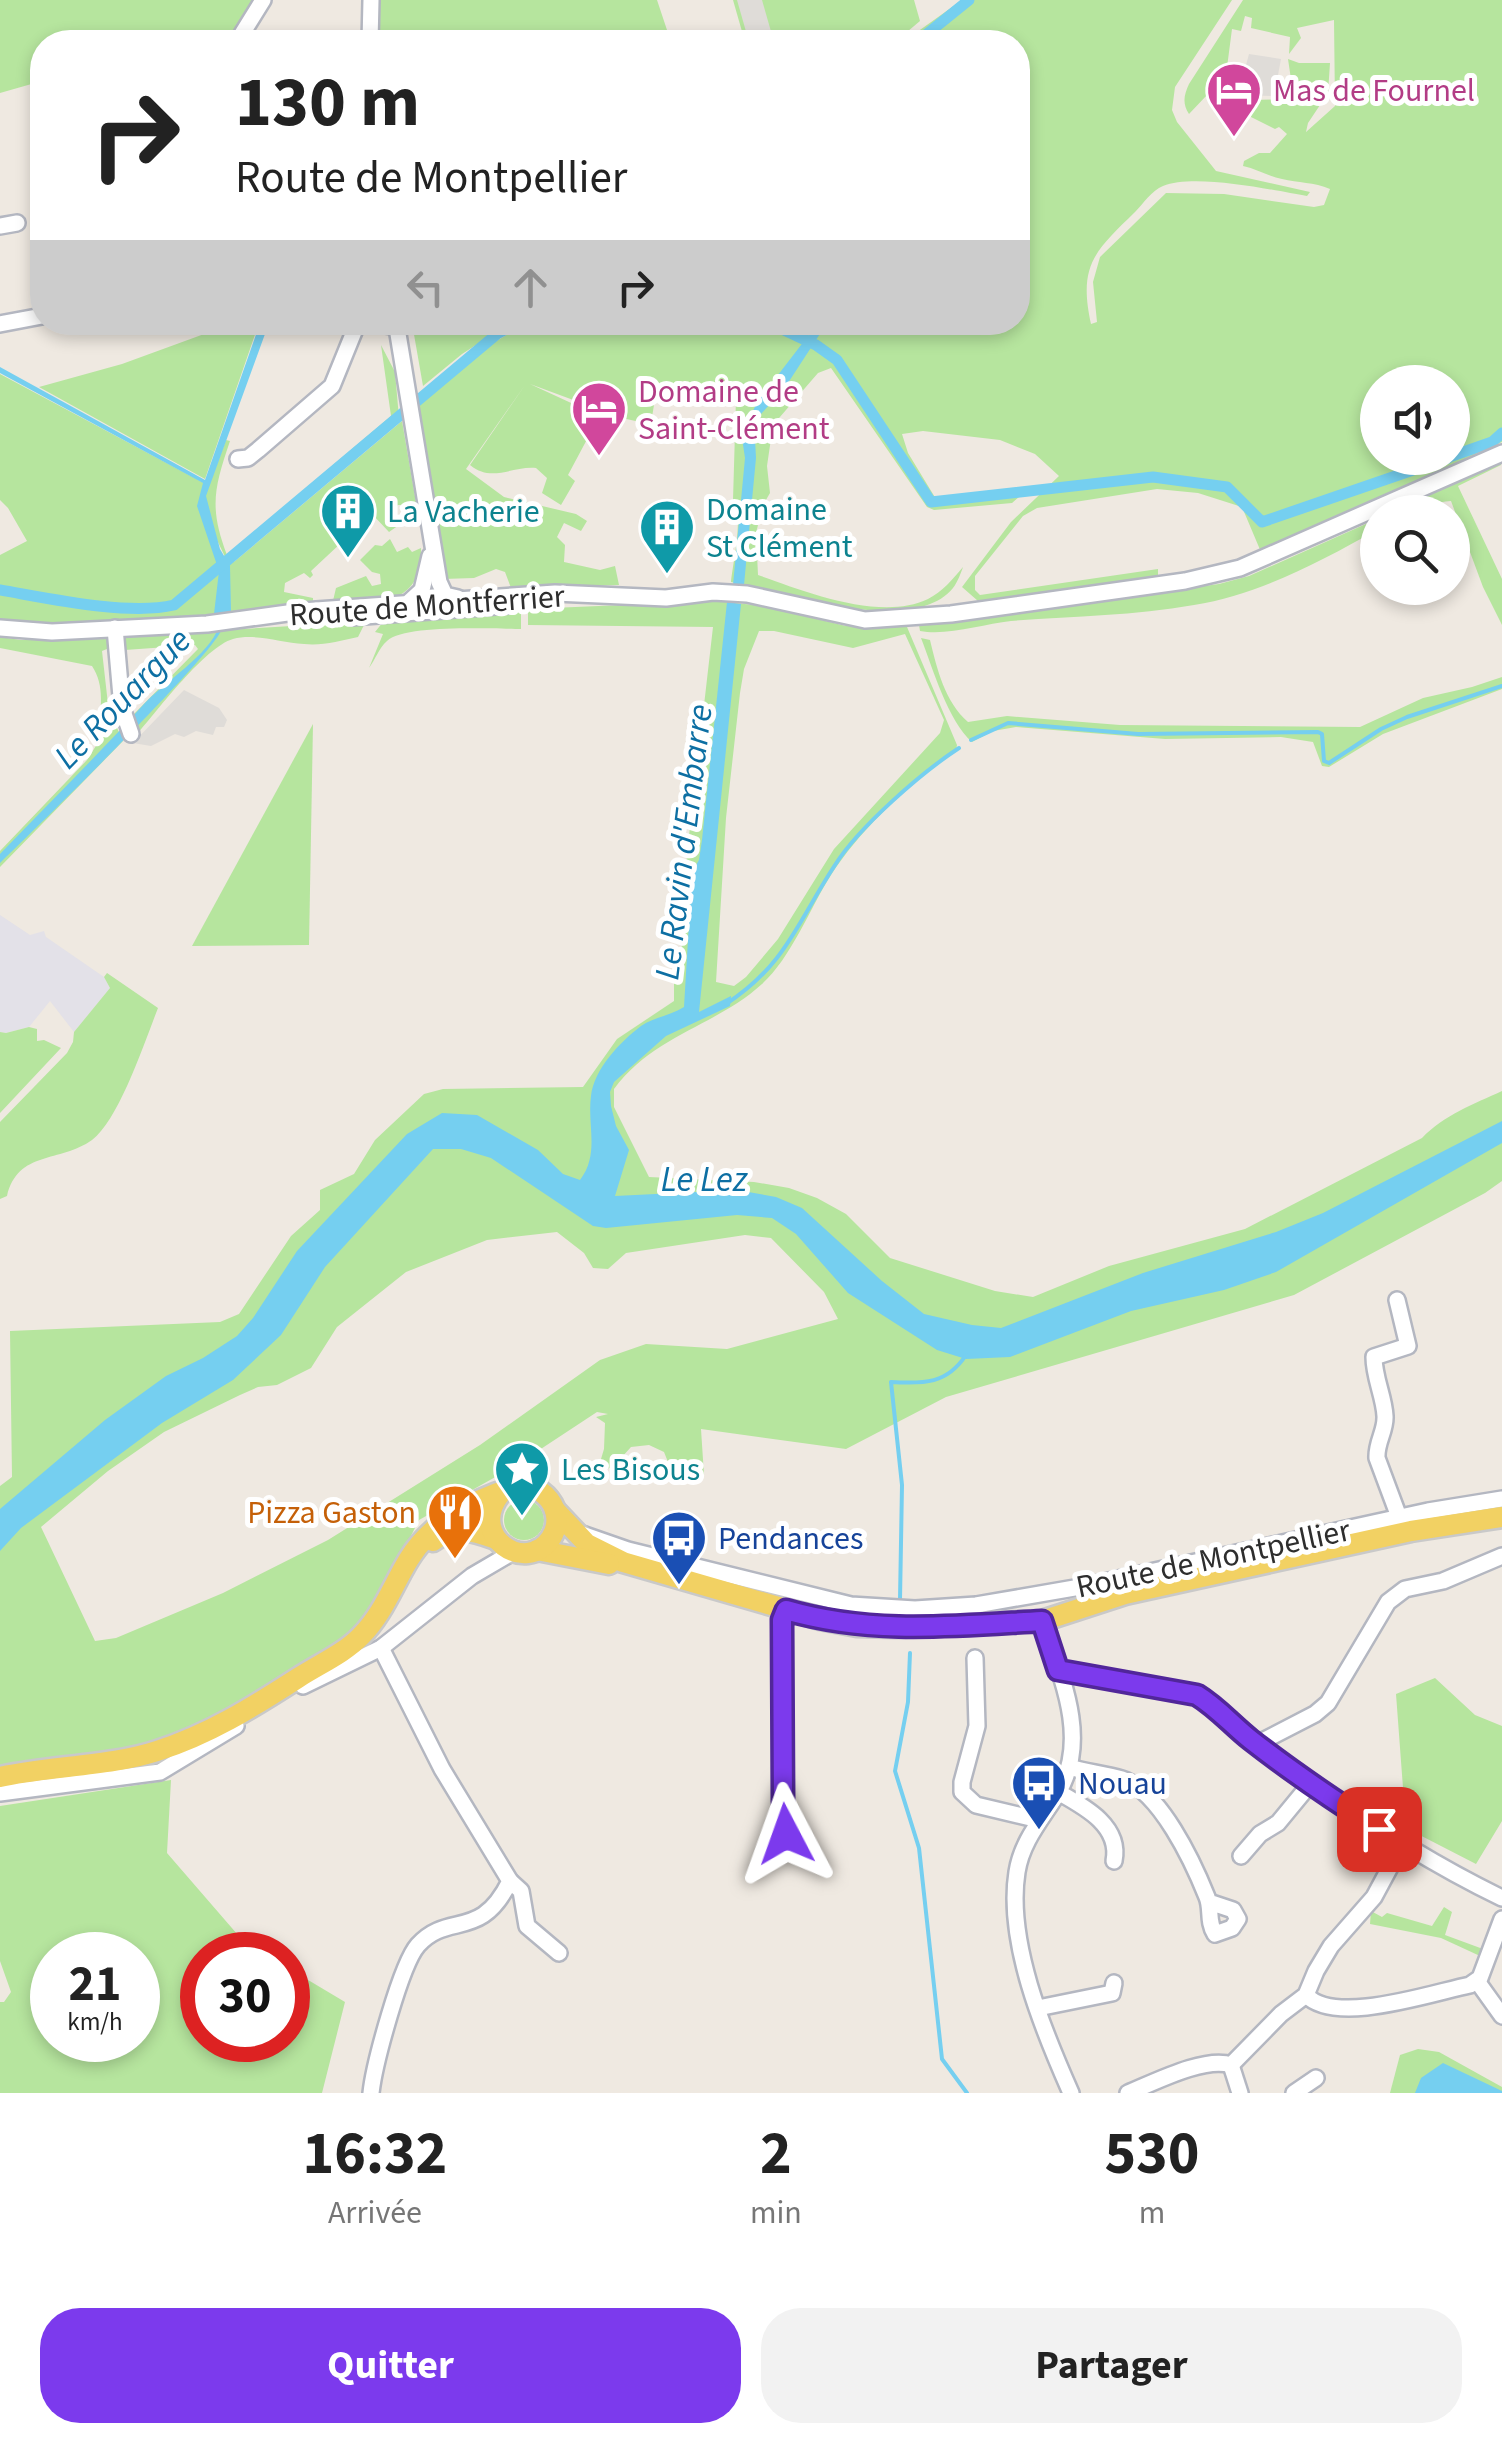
<!DOCTYPE html>
<html lang="fr">
<head>
<meta charset="utf-8">
<style>
  body { margin:0; font-family:"Source Sans 3",sans-serif; background:#f2f2f2; color:#222; height:100vh; display:flex; flex-direction:column; font-size:38px; white-space:nowrap }
  * { box-sizing:border-box; margin:0 }
  p { font-size:32px; color:#767676 }
  .icon { flex:none; width:55px; height:55px; fill:none; stroke:currentColor; stroke-width:2; stroke-linecap:round; stroke-linejoin:round }
  .map { position:relative; height:2093px; overflow:hidden }
  .details { display:flex; flex-direction:column; background:#fff; flex:1 }
  .details>* { flex:none }
  .banner { position:absolute; left:30px; top:30px; width:1000px; height:305px; border-radius:40px; box-shadow:0 5px 15px #0003; background:#fff; color:#222; overflow:hidden }
  .buttons { position:absolute; left:1360px; top:365px; display:grid; gap:20px }
  .buttons a { display:grid; place-items:center; width:110px; height:110px; border-radius:50%; background:#fff; box-shadow:0 5px 15px #0003; font-size:50px }
  .speed { position:absolute; left:30px; top:1932px; display:flex; gap:20px; font-size:50px; font-weight:700; text-align:center }
  .speed>* { display:grid; place-content:center; width:130px; height:130px; border-radius:50%; background:#fff; box-shadow:0 5px 15px #0003; line-height:1 }
  .speed small { font-size:25px; font-weight:400 }
  .speed .limit { border:15px solid #d22; background:#fff; color:#111 }
  .pin { position:absolute; display:grid; place-items:center; width:85px; height:85px; color:#fff; margin:-42px; border-radius:20px; box-shadow:0 5px 15px #0006 }
  .me { position:absolute; width:110px; margin:-55px; rotate:356deg; stroke-linejoin:round; filter:drop-shadow(0 0 8px #0008) }
  .turn { display:flex; align-items:center; gap:35px; height:210px; padding:0 40px; font-size:45px }
  .turn .icon { width:130px; height:130px; stroke-width:2.5 }
  .turn b { display:block; font-size:70px; line-height:85px }
  .lanes { display:flex; align-items:center; height:95px; padding:0 40px; background:#0003; justify-content:center; gap:50px; direction:ltr }
  .lanes .off { opacity:.35 }
  .eta { display:flex; justify-content:space-evenly; align-items:center; height:170px; text-align:center }
  .eta b { font-size:60px; font-weight:700; line-height:70px }
  .action { display:flex; gap:20px; margin-top:auto; padding:20px 40px }
  .action a { flex:1; height:115px; border-radius:40px; background:#7c3aed; color:#fff; font-size:40px; font-weight:700; line-height:115px; text-align:center }
  .action a+a { background:#f2f2f2; color:#222 }
  .map>svg:first-child { display:block }
  .industrial { fill:#e3e1e8 }
  .green { fill:#b6e59e; fill-rule:evenodd }
  .plaza { fill:#dfdcd8 }
  .water { fill:#75cff0 }
  .lines { fill:none; stroke-linecap:round; stroke-linejoin:round }
  .stream { stroke:#75cff0; stroke-width:4 }
  .canal { stroke:#75cff0; stroke-width:11 }
  .minor-casing { stroke:#b4b7c1; stroke-width:20 }
  .major-casing { stroke:#c9c9c9; stroke-width:25 }
  .minor { stroke:#fff; stroke-width:15 }
  .major { stroke:#f2d163; stroke-width:20 }
  .route-casing { stroke:#51269a; stroke-width:25 }
  .route { stroke:#7c3aed; stroke-width:18 }
  .labels { text-anchor:middle; stroke-width:10; stroke-linejoin:round; paint-order:stroke }
  .hotel-label { font-size:32px; fill:#b23c85; stroke:#fff; text-anchor:start }
  .culture-label { font-size:32px; fill:#0d838f; stroke:#fff; text-anchor:start }
  .street-label { font-size:32px; fill:#2e2e2e; stroke:#fff }
  .food-label { font-size:32px; fill:#c56008; stroke:#fff; text-anchor:end }
  .transit-label { font-size:32px; fill:#164399; stroke:#fff; text-anchor:start }
  .water-label { font-size:35px; font-style:italic; fill:#0d6fa3; stroke:#fff }
</style>
</head>
<body>
<div class="map">
<svg width="1502" height="2093" viewBox="0 0 1502 2093">
  <rect width="100%" height="100%" fill="#efe9e1"/>
  <polygon class="industrial" points="0,915 30,935 44,931 46,937 104,977 110,988 74,1032 50,1001 29,1027 6,1033 0,1032"/>
  <g class="green">
    <polygon points="0,0 254,0 227,42 42,42 42,81 0,93"/>
    <polygon points="378,0 657,0 671,42 376,42"/>
    <polygon points="733,0 914,0 920,21 895,42 745,42"/>
    <path d="M962 0H1232L1175 87 1172 110 1177 122 1216 171 1310 192 1307 196C1272 190 1195 173 1163 186 1152 190 1143 204 1135 212 1095 251 1078 265 1091 324L1097 322 1093 282 1100 257 1166 193 1224 194 1314 207 1324 205 1330 189C1314 182 1298 183 1282 179 1268 176 1257 169 1243 166L1244 161 1259 153H1270L1287 134 1279 127 1275 129 1251 117 1252 100 1285 99 1292 86 1288 59 1299 63H1330L1328 93 1308 123 1306 132 1335 106 1334 20 1297 28 1301 38 1289 54 1290 37 1251 28 1252 18 1245 16 1241 31 1232 29 1226 75 1189 114C1182 103 1184 95 1189 84L1243 0H1502V442L1261 552 1242 507 1198 493 1157 489 1037 508 1023 516 975 576V590L980 595 1158 569V577L978 601 962 587 1011 522 1059 476 1035 454 1000 440 923 431 902 434 908 453 936 499 1026 491 1012 503 934 510 927 507 831 368 818 373 773 425 767 466 770 493 763 505 756 533 758 575C804 591 880 622 928 599 942 592 953 579 963 567 961 573 957 583 953 588 915 636 783 595 731 582 733 562 744 516 733 500L736 398 655 399 652 417H642L640 422 622 418 530 384 582 408 576 423 592 430 568 475 575 481 561 505 542 493 547 478 536 468C511 466 492 483 470 465L525 385 466 469 504 497 576 514 587 521 581 531 564 523 557 537 565 545 564 562 600 570 615 566 619 585 511 588 505 572 496 569 474 578 443 579 416 408C452 376 486 341 530 323L1018 322V42H922L934 32 932 29 916 42H903ZM1378 382H1452V458H1378Z"/>
    <polygon points="237,322 259,323 205,479 39,387 122,364"/>
    <polygon points="412,323 412,322 510,323 462,354 423,386"/>
    <path d="M381 345 395 372 399 418 227 561 217 540 205 496 226 440 230 441C214 488 209 508 227 555L391 416Z"/>
    <polygon points="0,374 204,483 199,503 220,569 235,561 402,421 417,508 411,510 408,505 398,505 388,511 399,525 389,532 372,514 311,571 313,575 310,578 304,573 285,583 284,592 313,598 313,607 234,617 211,615 68,624 0,621 0,555 27,541 8,508 0,500"/>
    <path d="M1501 462V465L1458 486 1502 579V625L1483 587 1451 501C1430 502 1415 513 1393 512Z"/>
    <path d="M1377 519V530C1321 561 1259 595 1194 605 1133 616 1072 616 1011 621 983 624 948 636 920 631L919 625 1219 584 1249 576Z"/>
    <path d="M390 539 397 552 408 547 412 552 421 548C422 608 378 601 332 605L336 588 366 576 372 586 381 584 380 574 372 572 360 560 375 545 382 546Z"/>
    <path d="M717 601 763 606 846 626 907 627 957 745 956 751C910 784 862 827 831 875 810 908 791 958 762 984 716 1026 654 1035 614 1089V1107L649 1177 754 1182 789 1188 817 1198 846 1214 890 1258 995 1291 1033 1297 1109 1266 1245 1229 1422 1138C1444 1115 1474 1104 1502 1091V1181L1485 1193 1294 1295 946 1397 846 1449 701 1429 704 1475 676 1482 664 1452 649 1445 631 1447 612 1468 598 1469 604 1449 605 1423 596 1417 608 1414 597 1412 515 1466 419 1520 359 1639 155 1752 0 1777V1486L12 1477 10 1331 220 1322 239 1314 291 1236 320 1210V1190L354 1174 375 1140 424 1094 443 1089 583 1087 617 1039 674 1001V978L681 960 687 853 713 627 528 625V609ZM759 631H774L853 648 905 634 944 720 940 733 834 849 778 939 746 977 734 986 716 982 726 818 740 693 744 669ZM557 1232 584 1253 593 1268 608 1269 626 1253 745 1235 771 1238 824 1292 838 1319 727 1349 646 1344 600 1360 480 1445 328 1540 223 1593 116 1638 95 1641 41 1527 108 1471 164 1432 240 1395 258 1387 277 1385 311 1368 337 1327 406 1272 487 1240Z"/>
    <path d="M516 610 521 613V629C494 629 405 624 387 641 379 648 375 660 369 668L383 634 375 632 383 622Z"/>
    <path d="M359 622 364 625 358 637C340 641 322 646 304 644 281 643 256 633 233 639 205 647 158 710 138 733L129 719 198 649 195 645 125 650 124 636Z"/>
    <path d="M0 637 21 640 110 639 112 647 102 651 109 713 98 732C101 710 105 685 92 666L0 648Z"/>
    <path d="M921 638 930 640C937 669 945 702 968 722L1007 716 1120 725 1360 727 1423 698 1472 687 1502 677V689L1383 734 1329 767 1322 766 1313 742 1281 737 1165 739 1016 727 993 731 972 742C948 721 933 669 921 638Z"/>
    <polygon points="113,719 123,741 0,867 0,851 87,760"/>
    <polygon points="313,724 309,945 192,946"/>
    <path d="M107 973 158 1008C145 1041 119 1120 92 1140 60 1163 18 1150 7 1196L0 1199V1122L67 1053 73 1042 74 1032 110 988 104 977Z"/>
    <polygon points="29,1027 37,1029 37,1041 44,1040 61,1048 0,1113 0,1032 6,1033"/>
    <circle cx="524" cy="1520" r="20"/>
    <polygon points="1435,1678 1475,1715 1502,1726 1502,1821 1476,1864 1406,1828 1396,1694"/>
    <path d="M171 1780 167 1853 244 1942 266 1955H202V2040H288V1968L345 2002 322 2093H0V2002H4L11 1992 0 1961V1806ZM52 1955H138V2040H52Z"/>
    <polygon points="1444,1907 1452,1912 1445,1935 1483,1949 1480,1956 1441,1938 1370,1924 1371,1911 1382,1917 1387,1913 1432,1926"/>
    <polygon points="1418,2049 1439,2052 1502,2087 1502,2093 1390,2093 1400,2055"/>
  </g>
  <g class="plaza">
    <polygon points="737,0 762,0 774,42 749,42"/>
    <polygon points="1249,54 1281,59 1274,96 1238,95"/>
    <polygon points="184,690 219,708 227,720 224,727 216,727 213,735 196,731 184,737 175,734 151,746 133,743"/>
  </g>
  <g class="water">
    <polygon points="260,323 269,323 206,496 220,549 230,566 231,612 214,614 219,571 197,506 203,483 0,373 0,367 205,480"/>
    <polygon points="818,323 827,323 786,386 761,414 757,427 745,426 758,401"/>
    <polygon points="742,438 755,439 756,458 744,585 733,585 745,458"/>
    <path d="M727 602 741 604 699 1012 731 996 730 1006 666 1036 614 1082 610 1092 611 1106 616 1126 629 1150 615 1196 737 1190 776 1197 802 1208 882 1281 924 1314 972 1325 1001 1328 1143 1273 1276 1232 1323 1213 1502 1121V1143L1276 1272 1224 1290 1131 1311 1010 1357 966 1359 937 1350 848 1293 796 1234 772 1218 737 1215 606 1228 593 1226 491 1158 461 1149H433L325 1267 281 1335 233 1380 162 1423 21 1528 0 1551V1509L105 1420 166 1376 203 1358 237 1336 253 1318 297 1251 407 1134 442 1113 477 1115 538 1150 563 1174 580 1180C600 1154 587 1125 591 1096 594 1069 620 1042 641 1026 654 1017 670 1016 684 1007L692 872 699 860 702 840Z"/>
    <path d="M218 628H222C218 651 30 834 0 863V854C48 804 98 755 144 704 162 684 211 653 218 628Z"/>
    <polygon points="1443,2063 1502,2091 1502,2093 1415,2093 1421,2078"/>
  </g>
  <g class="lines">
    <g class="stream">
      <polyline points="971,740 1008,723 1138,734 1318,732 1322,734 1324,761 1329,763 1381,729 1407,717 1502,686"/>
      <path d="M726 1004C786 965 798 921 835 865 859 827 921 773 959 748"/>
      <path d="M900 1600 902 1485 891 1382C924 1384 947 1384 966 1355"/>
      <polyline points="910,1653 908,1702 895,1771 919,1848 942,2059 967,2093"/>
    </g>
    <g class="canal">
      <polyline points="917,42 969,0"/>
      <polyline points="767,322 816,345 837,360 931,502 1153,477 1227,487 1262,522 1448,458"/>
      <polyline points="1452,456 1492,442 1502,433"/>
      <path d="M0 590C47 598 128 616 174 605L497 334 519 322"/>
    </g>
    <g class="minor-casing">
      <g id="minor">
        <polyline points="237,42 263,0"/>
        <polyline points="370,42 371,0"/>
        <polyline points="0,226 17,223"/>
        <polyline points="366,322 397,327"/>
        <polyline points="396,322 439,582 445,595 458,598"/>
        <polyline points="0,324 42,316"/>
        <polyline points="238,459 248,458 258,450 332,386 358,322"/>
        <polyline points="410,601 422,590 430,556"/>
        <polyline points="352,617 509,605"/>
        <polyline points="0,628 52,632 207,624 302,611 555,593 666,598 713,592 747,594 865,620 951,614 1185,581 1240,568 1502,453"/>
        <polyline points="115,628 122,708 131,734"/>
        <path d="M1397 1300 1408 1346 1374 1357C1374 1378 1384 1396 1385 1416 1386 1431 1376 1442 1377 1458L1399 1517"/>
        <polyline points="582,1534 628,1550 851,1605 915,1609 976,1605 1086,1586 1428,1511 1502,1499"/>
        <polyline points="786,1609 782,1620 783,1801 786,1834"/>
        <path d="M1042 1621C1060 1674 1090 1737 1059 1791 1043 1818 1022 1840 1017 1872 1006 1941 1043 2030 1071 2093"/>
        <polyline points="975,1658 977,1726 962,1782 962,1792 976,1805 1039,1820"/>
        <path d="M1058 1670 1197 1695C1228 1714 1253 1741 1283 1763 1352 1813 1425 1861 1502 1898"/>
        <polyline points="303,1686 381,1648 472,1576 513,1552"/>
        <polyline points="1257,1744 1315,1714 1328,1703 1388,1602 1405,1589 1443,1581 1502,1556"/>
        <path d="M1069 1767C1086 1772 1105 1774 1122 1779 1160 1791 1193 1862 1207 1897 1212 1909 1207 1921 1215 1934L1232 1928 1238 1919 1233 1910 1209 1902"/>
        <path d="M1058 1792C1085 1807 1121 1826 1114 1861"/>
        <polyline points="0,1793 160,1772 236,1726"/>
        <polyline points="1241,1856 1260,1834 1278,1823 1311,1783"/>
        <polyline points="510,1881 521,1891 527,1926 559,1953"/>
        <polyline points="1477,1981 1502,2016"/>
        <path d="M1306 1995C1335 2026 1431 1993 1470 1985L1480 1978 1502 1919"/>
        <polyline points="1038,2008 1112,1993 1114,1983"/>
        <polyline points="1231,2065 1281,2014 1306,1995 1316,1971 1331,1946 1374,1897 1403,1843"/>
        <polyline points="1231,2065 1240,2093"/>
        <path d="M371 2093C374 2065 401 1964 418 1945 449 1911 480 1942 510 1881L442 1769 381 1648"/>
        <path d="M1128 2093C1153 2083 1205 2056 1231 2065"/>
        <polyline points="1294,2093 1316,2078"/>
      </g>
    </g>
    <g class="major-casing">
      <g id="major">
        <polyline points="555,1510 587,1544 623,1562 820,1619 857,1626 896,1627 1042,1621 1125,1594 1411,1531 1502,1517"/>
        <path d="M433 1541C454 1524 473 1531 496 1539"/>
        <polyline points="537,1550 609,1564"/>
        <path d="M0 1777C50 1766 112 1766 157 1751 208 1735 253 1707 298 1678 318 1665 345 1653 361 1636 383 1614 393 1585 409 1559 431 1523 473 1500 512 1488 542 1478 568 1512 551 1538 526 1576 467 1536 500 1494"/>
      </g>
    </g>
    <use href="#minor" class="minor"/>
    <use href="#major" class="major"/>
  </g>
  <g class="lines">
    <g class="route-casing">
      <path id="route" d="M786 1834 783 1801 782 1620 786 1610C872 1635 954 1626 1042 1621L1058 1670 1197 1695C1218 1708 1232 1725 1251 1740 1292 1772 1335 1801 1379 1829"/>
    </g>
    <use href="#route" class="route"/>
  </g>
  <defs>
    <g id="hotel-pin" transform="scale(2.875)"><path d="M0 17L-7.5 6A9.5 9.5 0 1 1 7.5 6Z" fill="#d1479c" stroke="#fff"/><path d="M-6-4.5h1.5V1H6V5H4.5V3h-9V5H-6ZM-4 0a1.8 1.8 0 1 1 3.6 0ZM.5 0V-2.5h3Q6-2.5 6 0Z" fill="#fff"/></g>
    <g id="building-pin" transform="scale(2.875)"><path d="M0 17L-7.5 6A9.5 9.5 0 1 1 7.5 6Z" fill="#0f9aa8" stroke="#fff"/><path d="M-4-6H4V6H1V3H-1V6H-4ZM-2.5-4.3h1.7v1.8h-1.7ZM.8-4.3h1.7v1.8H.8ZM-2.5-1h1.7V.8h-1.7ZM.8-1h1.7V.8H.8Z" fill="#fff"/></g>
    <g id="sight-pin" transform="scale(2.875)"><path d="M0 17L-7.5 6A9.5 9.5 0 1 1 7.5 6Z" fill="#0f9aa8" stroke="#fff"/><path d="M0-6L1.8-2.2L6-1.7L2.9 1.2L3.7 5.4L0 3.3L-3.7 5.4L-2.9 1.2L-6-1.7L-1.8-2.2Z" fill="#fff"/></g>
    <g id="restaurant-pin" transform="scale(2.875)"><path d="M0 17L-7.5 6A9.5 9.5 0 1 1 7.5 6Z" fill="#e8710a" stroke="#fff"/><path d="M-5-6h1v4h1v-4h1v4h1v-4h1v5L-1.5 .5V6h-2V.5L-5-1ZM5-6V6H3V1.5H1.5Q1.5-4 5-6Z" fill="#fff"/></g>
    <g id="bus-pin" transform="scale(2.875)"><path d="M0 17L-7.5 6A9.5 9.5 0 1 1 7.5 6Z" fill="#1a4fb4" stroke="#fff"/><path d="M-5-6H5V4H4V6H2V4H-2V6H-4V4H-5ZM-3.5-4V0h7V-4ZM-3.5 1.2v1.5H-2V1.2ZM2 1.2v1.5H3.5V1.2Z" fill="#fff"/></g>
  </defs>
  <g fill-rule="evenodd">
    <use href="#hotel-pin" x="1234" y="90"/>
    <use href="#hotel-pin" x="599" y="409"/>
    <use href="#building-pin" x="348" y="511"/>
    <use href="#building-pin" x="667" y="527"/>
    <use href="#sight-pin" x="522" y="1469"/>
    <use href="#restaurant-pin" x="455" y="1512"/>
    <use href="#bus-pin" x="679" y="1538"/>
    <use href="#bus-pin" x="1039" y="1783"/>
  </g>
  <g class="labels">
    <g class="hotel-label">
      <text x="1273" y="101">Mas de Fournel</text>
      <text x="638" y="402">Domaine de<tspan x="638" dy="37">Saint-Clément</tspan></text>
    </g>
    <g class="culture-label">
      <text x="706" y="520">Domaine<tspan x="706" dy="37">St Clément</tspan></text>
      <text x="387" y="522">La Vacherie</text>
      <text x="561" y="1480">Les Bisous</text>
    </g>
    <g class="street-label">
      <text transform="translate(427 605) rotate(-4)" y="11">Route de Montferrier</text>
      <text transform="translate(1213 1558) rotate(-12)" y="11">Route de Montpellier</text>
    </g>
    <g class="food-label">
      <text x="416" y="1523">Pizza Gaston</text>
    </g>
    <g class="transit-label">
      <text x="718" y="1549">Pendances</text>
      <text x="1078" y="1794">Nouau</text>
    </g>
    <g class="water-label">
      <text transform="translate(122 698) rotate(-46)" y="12">Le Rouargue</text>
      <text transform="translate(683 842) rotate(-83)" y="12">Le Ravin d'Embarre</text>
      <text x="704" y="1191">Le Lez</text>
    </g>
  </g>
</svg>
<div class="buttons">
<a><svg class="icon" aria-label="sound" viewBox="0 0 24 24"><path d="M4 9h4l5-4v14l-5-4H4zM17 9q2 3 0 6"/></svg></a>
<a><svg class="icon" aria-label="search" viewBox="0 0 24 24"><circle cx="10" cy="10" r="6"/><path d="M15 15l6 6"/></svg></a>
</div>
<div class="speed"><div>21<small>km/h</small></div><div class="limit">30</div></div>
<div class="pin" style="left:1379px;top:1829px;background:#d93025"><svg class="icon" aria-label="arrive" viewBox="0 0 24 24"><path d="M6 21V4h12l-3 4 3 4H6"/></svg></div>
<svg class="me" style="left:786px;top:1834px" viewBox="-20 -20 40 40"><path d="M0-17L14 15 0 8-14 15z" fill="#7c3aed" stroke="#fff" stroke-width="4"/></svg>
<div class="banner">
<div class="turn"><svg class="icon" aria-label="right" viewBox="0 0 24 24"><path d="M7 20v-9h11M14 6l5 5-5 5"/></svg><div><b>130 m</b>Route de Montpellier</div></div>
<div class="lanes"><svg class="icon off" aria-label="left" viewBox="0 0 24 24"><path d="M17 20v-9H6M10 6l-5 5 5 5"/></svg><svg class="icon off" aria-label="ahead" viewBox="0 0 24 24"><path d="M12 20V5M6 11l6-6 6 6"/></svg><svg class="icon" aria-label="right" viewBox="0 0 24 24"><path d="M7 20v-9h11M14 6l5 5-5 5"/></svg></div>
</div>
</div>
<section class="details">
<div class="eta">
<div><b>16:32</b><p>Arrivée</p></div>
<div><b>2</b><p>min</p></div>
<div><b>530</b><p>m</p></div>
</div>
<div class="action"><a>Quitter</a><a>Partager</a></div>
</section>
</body>
</html>
